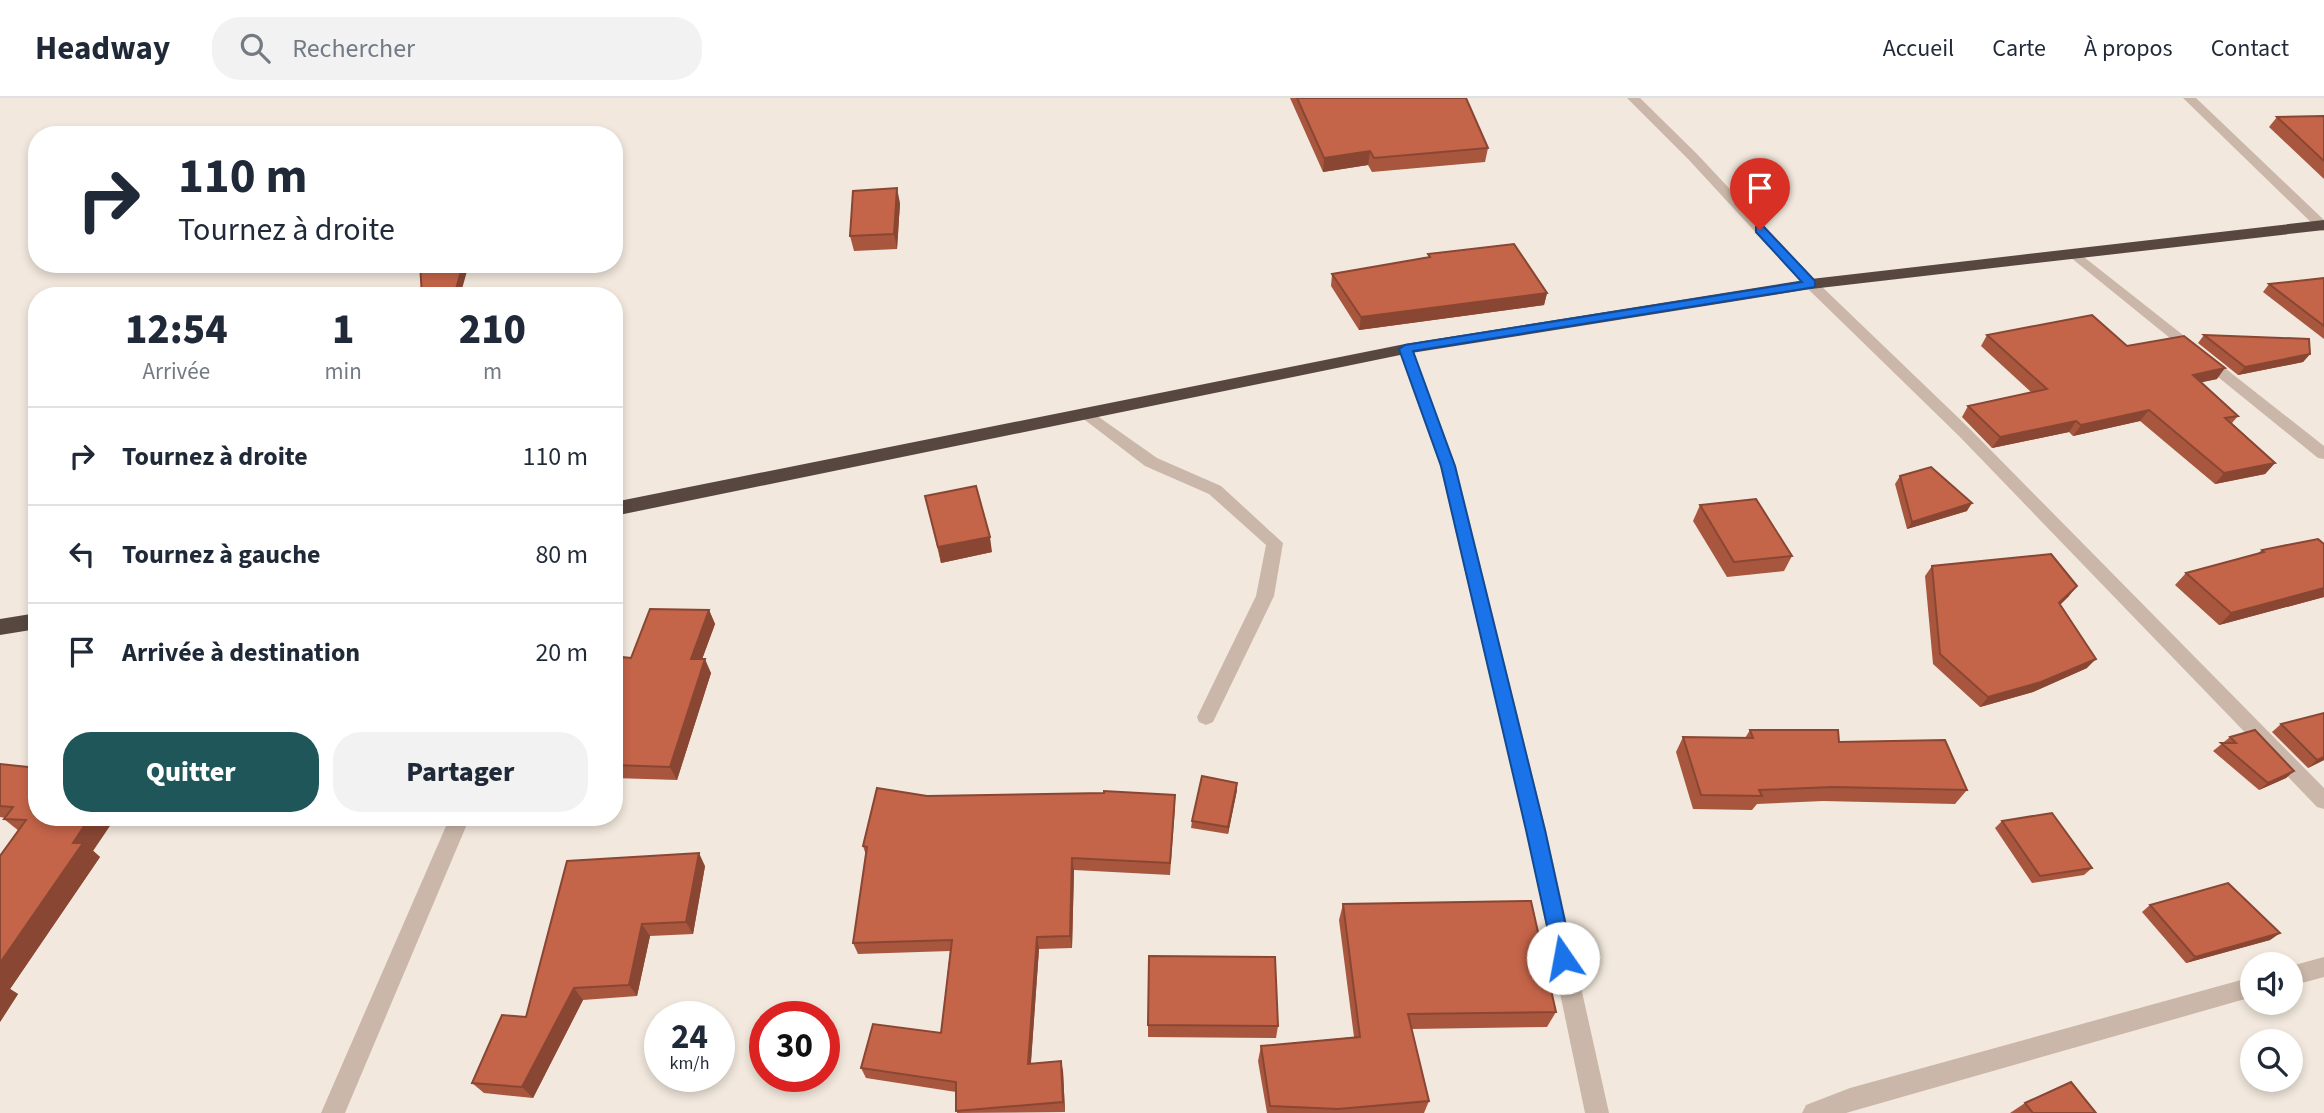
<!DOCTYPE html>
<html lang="fr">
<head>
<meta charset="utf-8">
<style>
  body { margin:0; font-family:"Source Sans 3",sans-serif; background:#f2f2f3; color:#1f2937; height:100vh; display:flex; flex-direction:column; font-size:26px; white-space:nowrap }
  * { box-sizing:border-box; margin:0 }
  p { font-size:23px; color:#747a83 }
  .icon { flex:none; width:38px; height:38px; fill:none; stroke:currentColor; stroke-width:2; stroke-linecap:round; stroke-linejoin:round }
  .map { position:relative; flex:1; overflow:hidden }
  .side { position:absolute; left:28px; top:189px; width:595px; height:539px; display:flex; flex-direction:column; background:#fff; border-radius:28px; box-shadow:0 4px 10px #0003 }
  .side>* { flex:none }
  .guide { position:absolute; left:28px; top:28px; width:595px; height:147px; border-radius:28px; box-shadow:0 4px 10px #0003; background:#fff; color:#1f2937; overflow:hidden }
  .tools { position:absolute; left:2240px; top:854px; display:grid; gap:14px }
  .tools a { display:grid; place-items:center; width:63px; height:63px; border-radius:50%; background:#fff; box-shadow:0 4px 10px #0003; font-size:35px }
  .speed { position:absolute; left:644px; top:903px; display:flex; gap:14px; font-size:35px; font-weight:700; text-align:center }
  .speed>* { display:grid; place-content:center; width:91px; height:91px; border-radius:50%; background:#fff; box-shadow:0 4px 10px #0003; line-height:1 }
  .speed small { font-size:18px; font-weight:400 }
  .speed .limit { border:10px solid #d22; background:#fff; color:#111 }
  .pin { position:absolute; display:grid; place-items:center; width:60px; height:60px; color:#fff; margin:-72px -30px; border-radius:50% 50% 50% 0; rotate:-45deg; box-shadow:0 0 7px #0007 }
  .pin .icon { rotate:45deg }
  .me { position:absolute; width:77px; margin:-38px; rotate:348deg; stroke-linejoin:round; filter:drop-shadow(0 0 5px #0008) }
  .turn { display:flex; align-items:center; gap:24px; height:147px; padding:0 35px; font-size:32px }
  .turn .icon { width:91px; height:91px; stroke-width:2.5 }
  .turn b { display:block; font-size:49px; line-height:60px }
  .eta { display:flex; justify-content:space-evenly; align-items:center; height:119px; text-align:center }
  .eta b { font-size:42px; font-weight:800; line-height:49px }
  .action { display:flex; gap:14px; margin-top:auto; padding:14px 35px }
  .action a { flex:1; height:80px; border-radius:28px; background:#1f5659; color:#fff; font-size:28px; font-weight:800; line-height:80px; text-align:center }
  .action a+a { background:#f2f2f3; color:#1f2937 }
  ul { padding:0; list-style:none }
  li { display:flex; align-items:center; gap:21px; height:98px; padding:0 35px; border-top:2px solid #e0e1e3 }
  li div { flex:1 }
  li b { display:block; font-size:26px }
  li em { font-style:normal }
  header { display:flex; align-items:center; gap:42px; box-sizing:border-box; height:98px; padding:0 35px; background:#fff; border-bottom:2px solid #e0e1e3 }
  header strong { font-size:33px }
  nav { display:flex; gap:38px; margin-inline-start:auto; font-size:24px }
  .search { width:490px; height:63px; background:#f2f2f3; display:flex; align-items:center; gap:18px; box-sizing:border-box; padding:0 24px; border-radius:28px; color:#747a83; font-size:26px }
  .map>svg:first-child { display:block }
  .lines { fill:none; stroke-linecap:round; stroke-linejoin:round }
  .minor { fill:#cab7a9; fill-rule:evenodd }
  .highway { fill:#584740; fill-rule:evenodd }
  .wall { fill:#a9563f }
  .shaded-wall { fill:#894633 }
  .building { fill:#c46449; stroke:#894633; stroke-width:2 }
  .route { fill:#1a73e8; stroke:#114b97; stroke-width:2 }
</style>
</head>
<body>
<header>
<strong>Headway</strong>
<div class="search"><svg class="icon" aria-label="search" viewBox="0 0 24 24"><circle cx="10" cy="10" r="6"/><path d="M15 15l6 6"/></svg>Rechercher</div>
<nav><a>Accueil</a><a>Carte</a><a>À propos</a><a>Contact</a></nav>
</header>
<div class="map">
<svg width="2324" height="1015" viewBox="0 0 2324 1015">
  <rect width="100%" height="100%" fill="#f2e8dd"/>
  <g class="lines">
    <g class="minor">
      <polygon points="1627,0 1640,0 1697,56 1816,183 1969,330 2324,690 2324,711 2317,709 1959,338 1806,189 1689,62"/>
      <polygon points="2183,0 2196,0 2324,122 2324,133 2319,132"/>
      <polygon points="2075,152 2324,348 2324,361 2318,360 2070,159 2070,153"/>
      <polygon points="1405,246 1412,251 1456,368 1546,732 1609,1015 1585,1015 1526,732 1440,368 1398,251"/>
      <polygon points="1086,310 1157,360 1221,388 1283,445 1274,498 1213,624 1206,627 1199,624 1197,619 1256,498 1266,447 1209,396 1145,368 1081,319 1078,315 1081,311"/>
      <polygon points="450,719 470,719 345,1015 321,1015"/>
      <polygon points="2324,859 2324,879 2291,888 2291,868"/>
      <polygon points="2252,879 2252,899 1846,1015 1802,1015 1806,1007 1850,990"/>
    </g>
    <g class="highway">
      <polygon points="2324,122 2324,132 1811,191 1405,256 614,418 614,404 1405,246 1811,181"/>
      <polygon points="37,515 37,531 0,537 0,521"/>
    </g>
  </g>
  <g class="wall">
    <polygon points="1290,0 1466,0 1488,50 1485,64 1372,74 1368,67 1323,74"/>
    <polygon points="2324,18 2324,81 2269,29 2277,19"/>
    <polygon points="900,105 897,151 854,153 850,138"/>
    <polygon points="1428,156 1547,195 1544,207 1359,232 1331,188 1332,176 1428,159"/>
    <polygon points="2324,180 2324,241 2263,194 2269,186"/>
    <polygon points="1987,237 2127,248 2217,281 2201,284 2238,318 2232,325 2275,365 2265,376 2215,386 2140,323 2073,338 2069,334 1992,350 1962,319 1968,308 2031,294 1981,248"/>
    <polygon points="2204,237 2310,256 2303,264 2238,277 2198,245"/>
    <polygon points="1900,378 1967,413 1907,431 1895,386"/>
    <polygon points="925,398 992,454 941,465"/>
    <polygon points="1700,407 1792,458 1784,473 1727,479 1693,423"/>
    <polygon points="2324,446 2324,499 2219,527 2175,487 2186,475 2257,456 2262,452"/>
    <polygon points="1932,468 2069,498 2060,507 2087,570 2033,594 1980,609 1933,566 1925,478"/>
    <polygon points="709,512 715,526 702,561 711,575 677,682 614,680 614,583 631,560"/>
    <polygon points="2281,626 2324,662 2308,670 2272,634"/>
    <polygon points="1750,632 1839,644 1967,692 1955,706 1823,703 1757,706 1752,712 1693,711 1676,654 1683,639 1745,640"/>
    <polygon points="2230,639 2294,673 2286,680 2259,692 2213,653"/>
    <polygon points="0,666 100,759 10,891 18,896 0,924 19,733 4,721 5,720 0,719"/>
    <polygon points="1237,692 1228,736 1191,730 1192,723"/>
    <polygon points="927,698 1175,709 1170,777 1074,772 1072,850 1039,851 1031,965 1063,973 1065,1014 957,1015 956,994 866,980 861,970 941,935 950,853 858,856 853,845 866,757 863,748"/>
    <polygon points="2002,723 2092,770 2084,777 2032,785 1995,730"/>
    <polygon points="705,768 693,836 650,838 637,898 583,902 533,1000 484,995 472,985 526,919"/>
    <polygon points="1343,806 1556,914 1547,929 1412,931 1429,1003 1424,1015 1267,1015 1258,963 1261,948 1354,939 1339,822"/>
    <polygon points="2150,807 2280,835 2270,842 2186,865 2142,814"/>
    <polygon points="1148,927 1278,928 1276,940 1148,939"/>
    <polygon points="2025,1005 2096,1015 2010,1015"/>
  </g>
  <g class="shaded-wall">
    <polygon points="1370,53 1368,67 1323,74 1324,60"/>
    <polygon points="897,90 900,105 897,151 894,136"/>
    <polygon points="463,166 469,166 460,198 454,198"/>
    <polygon points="1547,195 1544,207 1359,232 1361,219"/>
    <polygon points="2310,256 2303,264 2238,277 2245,269"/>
    <polygon points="2225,270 2217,281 2185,288 2193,277"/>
    <polygon points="2149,312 2140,323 2073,338 2081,327"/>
    <polygon points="2076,323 2069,334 1992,350 2000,339"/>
    <polygon points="2275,365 2265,376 2215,386 2224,375"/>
    <polygon points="1972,405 1967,413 1907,431 1912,424"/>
    <polygon points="990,439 992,454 941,465 938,449"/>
    <polygon points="2077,488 2069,498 2051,515 2059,505"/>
    <polygon points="2324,490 2324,499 2219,527 2231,515"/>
    <polygon points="709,512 715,526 697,575 691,561"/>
    <polygon points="705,561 711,575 677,682 670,669"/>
    <polygon points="2096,561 2087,570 2033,594 1980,609 1988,599"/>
    <polygon points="2324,659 2324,662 2308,670 2317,662"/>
    <polygon points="2294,673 2286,680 2259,692 2268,685"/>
    <polygon points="1237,685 1237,692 1228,736 1228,729"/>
    <polygon points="90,719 116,719 93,753 100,759 10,891 18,896 0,924 0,865 73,745"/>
    <polygon points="699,755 705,768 693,836 686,824"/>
    <polygon points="1072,760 1074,772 1072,850 1070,838"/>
    <polygon points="642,826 650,838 637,898 629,887"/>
    <polygon points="2280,835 2270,842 2186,865 2195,859"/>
    <polygon points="1037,839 1039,851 1030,976 1028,966"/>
    <polygon points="574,890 583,902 533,1000 522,989"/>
    <polygon points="1061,963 1063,973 1065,1014 1063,1004"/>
  </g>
  <g class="building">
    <polygon points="1297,0 1466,0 1488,50 1374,60 1370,53 1324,60"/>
    <polygon points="2324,18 2324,63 2277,19"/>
    <polygon points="897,90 894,136 850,138 853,93"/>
    <polygon points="1514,146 1547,195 1361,219 1332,176 1430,159 1428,156"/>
    <polygon points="420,166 463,166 454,198 422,198"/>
    <polygon points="2324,180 2324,228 2269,186"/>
    <polygon points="2092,217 2127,248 2184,238 2225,270 2193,277 2238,318 2225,320 2275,365 2224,375 2149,312 2081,327 2076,323 2000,339 1968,308 2047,291 1987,237"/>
    <polygon points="2204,237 2309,241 2310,256 2245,269"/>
    <polygon points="1931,369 1972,405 1912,424 1900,378"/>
    <polygon points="976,388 990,439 938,449 925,398"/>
    <polygon points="1756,401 1792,458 1734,464 1700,407"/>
    <polygon points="2318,441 2324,446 2324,490 2231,515 2186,475 2264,454 2262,452"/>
    <polygon points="2051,456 2077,488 2059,505 2096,561 2041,584 1988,599 1940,556 1932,468"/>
    <polygon points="650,511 709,512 691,561 705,561 670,669 614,667 614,583 623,559 631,560"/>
    <polygon points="2324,615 2324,659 2317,662 2281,626"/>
    <polygon points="1750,632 1838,632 1839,644 1945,642 1967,692 1833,689 1759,692 1762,698 1701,697 1683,639 1753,640"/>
    <polygon points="2255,632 2294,673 2268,685 2221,645 2236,645 2230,639"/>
    <polygon points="0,666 37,670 37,719 90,719 73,745 83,745 0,865 0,758 26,722 4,721 13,709 0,708"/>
    <polygon points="1202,678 1237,685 1228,729 1192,723"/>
    <polygon points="877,690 927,698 1104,695 1104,693 1175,697 1170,765 1072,760 1070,838 1037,839 1028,966 1061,963 1063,1004 956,1013 956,984 861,970 873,926 941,935 952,842 853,845 867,749 863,748"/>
    <polygon points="2052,715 2092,770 2040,778 2002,723"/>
    <polygon points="699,755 686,824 642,826 629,887 574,890 522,989 472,985 502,917 526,919 567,763"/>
    <polygon points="2228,785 2280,835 2195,859 2150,807"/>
    <polygon points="1531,803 1556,914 1408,916 1429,1003 1338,1011 1270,1008 1261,948 1360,939 1343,806"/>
    <polygon points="1149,858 1275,859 1278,928 1148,927"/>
    <polygon points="2071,984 2096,1015 2033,1015 2025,1005"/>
  </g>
  <polygon class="route" points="1756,129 1764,129 1815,183 1815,189 1413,253 1455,368 1545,732 1573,860 1570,867 1563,870 1556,867 1554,860 1526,732 1441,368 1399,251 1405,247 1802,184 1756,134"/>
</svg>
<div class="tools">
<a><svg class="icon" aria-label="sound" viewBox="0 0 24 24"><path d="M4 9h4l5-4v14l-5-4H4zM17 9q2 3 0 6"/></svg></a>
<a><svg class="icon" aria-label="search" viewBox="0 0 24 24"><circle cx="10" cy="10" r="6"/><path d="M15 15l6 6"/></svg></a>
</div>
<div class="speed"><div>24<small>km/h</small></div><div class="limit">30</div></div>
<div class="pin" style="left:1760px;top:132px;background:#d93025"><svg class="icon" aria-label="arrive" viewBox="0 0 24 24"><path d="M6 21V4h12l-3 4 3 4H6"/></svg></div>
<svg class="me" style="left:1563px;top:860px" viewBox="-20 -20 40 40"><circle r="19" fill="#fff"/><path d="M0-13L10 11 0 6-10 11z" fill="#1a73e8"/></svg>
<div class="guide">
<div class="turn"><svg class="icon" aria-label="right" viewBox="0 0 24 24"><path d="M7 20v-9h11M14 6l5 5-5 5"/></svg><div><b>110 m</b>Tournez à droite</div></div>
</div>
<section class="side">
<div class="eta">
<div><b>12:54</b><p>Arrivée</p></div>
<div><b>1</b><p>min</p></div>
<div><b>210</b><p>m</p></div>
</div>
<ul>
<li><svg class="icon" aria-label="right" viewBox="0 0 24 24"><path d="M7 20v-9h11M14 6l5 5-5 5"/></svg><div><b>Tournez à droite</b></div><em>110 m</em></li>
<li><svg class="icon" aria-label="left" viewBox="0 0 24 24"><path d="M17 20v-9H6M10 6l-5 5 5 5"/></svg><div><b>Tournez à gauche</b></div><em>80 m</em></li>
<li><svg class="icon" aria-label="arrive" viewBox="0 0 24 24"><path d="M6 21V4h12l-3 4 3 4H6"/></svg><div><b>Arrivée à destination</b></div><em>20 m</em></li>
</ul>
<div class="action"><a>Quitter</a><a>Partager</a></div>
</section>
</div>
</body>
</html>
